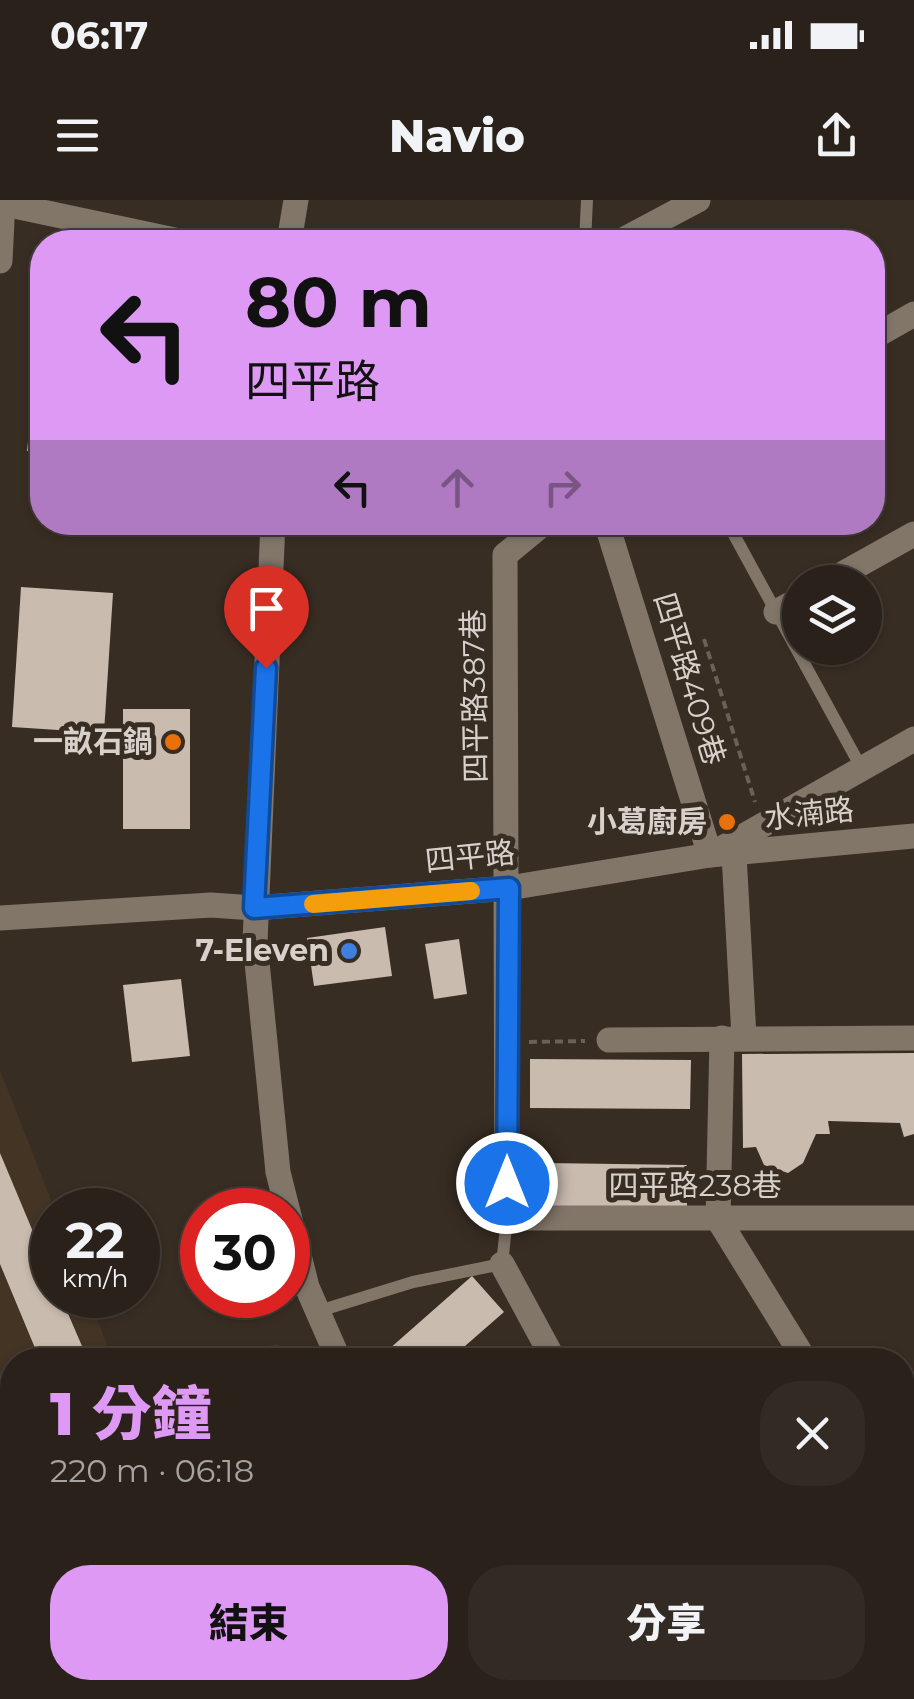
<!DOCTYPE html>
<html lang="zh-TW">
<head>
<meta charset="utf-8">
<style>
  body { margin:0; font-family:Montserrat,"Noto Sans TC",sans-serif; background:#322a23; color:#f1f3f6; height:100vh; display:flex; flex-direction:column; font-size:38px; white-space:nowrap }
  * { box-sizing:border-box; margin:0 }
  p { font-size:32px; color:#a5a4a2 }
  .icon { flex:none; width:55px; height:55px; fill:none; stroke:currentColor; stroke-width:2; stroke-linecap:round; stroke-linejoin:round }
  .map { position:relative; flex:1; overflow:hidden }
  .drawer { position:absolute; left:0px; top:1148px; width:915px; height:352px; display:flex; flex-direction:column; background:#2a221a; border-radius:40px 40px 0 0; box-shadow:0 2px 8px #0004,0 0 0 2px #463f39 }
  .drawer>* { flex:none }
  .hud { position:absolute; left:30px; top:30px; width:855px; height:305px; border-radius:40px; box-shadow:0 2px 8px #0004,0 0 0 2px #463f39; background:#dd99f3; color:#111; overflow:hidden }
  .fabs { position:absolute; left:782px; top:365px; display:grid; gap:20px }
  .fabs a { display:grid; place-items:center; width:100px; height:100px; border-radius:50%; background:#2a221a; box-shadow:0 2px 8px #0004,0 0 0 2px #463f39; font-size:50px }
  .speed { position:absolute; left:30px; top:988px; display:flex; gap:20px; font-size:50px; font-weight:700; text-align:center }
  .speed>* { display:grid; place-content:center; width:130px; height:130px; border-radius:50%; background:#2a221a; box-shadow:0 2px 8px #0004,0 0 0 2px #463f39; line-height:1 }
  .speed small { font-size:25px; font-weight:400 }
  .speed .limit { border:15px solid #d22; background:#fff; color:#111 }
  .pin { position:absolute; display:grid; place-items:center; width:85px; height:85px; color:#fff; margin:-102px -42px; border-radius:50% 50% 50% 0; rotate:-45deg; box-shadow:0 0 10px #0007 }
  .pin .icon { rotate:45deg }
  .me { position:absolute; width:110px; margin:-55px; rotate:0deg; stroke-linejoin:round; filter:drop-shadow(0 0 8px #0008) }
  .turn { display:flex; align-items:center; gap:35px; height:210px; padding:0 50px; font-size:45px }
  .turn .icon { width:130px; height:130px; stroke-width:2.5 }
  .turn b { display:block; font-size:70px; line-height:85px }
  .lanes { display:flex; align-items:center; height:95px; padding:0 50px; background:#0003; justify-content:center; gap:50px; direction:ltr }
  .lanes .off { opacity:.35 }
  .round { display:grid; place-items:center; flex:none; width:105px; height:105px; border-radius:40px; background:#322a23 }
  .summary { display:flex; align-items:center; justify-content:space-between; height:170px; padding:0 50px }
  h1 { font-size:60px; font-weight:800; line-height:75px; color:#dd99f3 }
  .primary-button { display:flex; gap:20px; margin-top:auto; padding:20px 50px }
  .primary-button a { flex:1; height:115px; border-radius:40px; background:#dd99f3; color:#111; font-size:40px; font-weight:800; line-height:115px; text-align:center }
  .primary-button a+a { background:#322a23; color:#f1f3f6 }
  .status { display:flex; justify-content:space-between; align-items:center; height:70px; padding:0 50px; background:#2a221a; direction:ltr }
  .status svg { height:28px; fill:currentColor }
  header { display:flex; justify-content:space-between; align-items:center; height:130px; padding:0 50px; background:#2a221a; font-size:45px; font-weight:800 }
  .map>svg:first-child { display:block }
  .built { fill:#433424 }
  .green { fill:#3a4c33 }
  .building { fill:#c9bbae }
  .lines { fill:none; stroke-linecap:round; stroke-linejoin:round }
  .path { stroke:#6a6158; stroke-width:4; stroke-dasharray:8 5; stroke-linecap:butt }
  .lane { stroke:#827669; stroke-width:12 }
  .street { stroke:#827669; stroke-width:25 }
  .route-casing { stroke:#114b97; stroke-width:25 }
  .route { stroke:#1a73e8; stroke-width:18 }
  .slow { stroke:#f59e0b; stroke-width:18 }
  .food-dot { fill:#e8710a; stroke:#382d23; stroke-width:4 }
  .shop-dot { fill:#3f7fe0; stroke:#382d23; stroke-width:4 }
  .labels { text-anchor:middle; stroke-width:10; stroke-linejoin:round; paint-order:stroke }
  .street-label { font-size:30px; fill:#d8d1cb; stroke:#382d23 }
  .poi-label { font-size:30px; font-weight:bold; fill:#d8d1cb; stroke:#382d23; text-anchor:end }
</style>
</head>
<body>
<div class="status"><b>06:17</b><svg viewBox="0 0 49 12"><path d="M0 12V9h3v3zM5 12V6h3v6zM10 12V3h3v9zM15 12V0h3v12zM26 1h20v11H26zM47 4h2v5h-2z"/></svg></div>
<header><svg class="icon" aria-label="menu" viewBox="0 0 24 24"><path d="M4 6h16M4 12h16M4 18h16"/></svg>Navio<svg class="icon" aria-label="share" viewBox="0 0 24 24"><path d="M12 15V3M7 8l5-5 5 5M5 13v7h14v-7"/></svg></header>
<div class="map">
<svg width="914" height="1499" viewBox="0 0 914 1499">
  <rect width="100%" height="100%" fill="#382d23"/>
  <g class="built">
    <polygon points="0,870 55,1010 52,1095 88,1095 113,1160 12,1160 12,1488 477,1488 464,1499 0,1499"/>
    <polygon points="278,1144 286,1160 173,1160 210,1146 221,1154"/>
  </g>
  <polygon class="green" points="902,1213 914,1213 914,1314 903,1298"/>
  <g class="building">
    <polygon points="31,213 42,214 42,252 27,251"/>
    <polygon points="21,387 113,393 104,533 12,527"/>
    <rect x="123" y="509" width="67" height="120"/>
    <polygon points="385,727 392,776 314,786 307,738"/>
    <polygon points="459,739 467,794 434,799 425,744"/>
    <polygon points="181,779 190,856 132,862 123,785"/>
    <polygon points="914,853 914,934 904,937 900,923 828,921 830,934 816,934 803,963 788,973 764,965 756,947 743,948 742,854"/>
    <polygon points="530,859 691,860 690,909 530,908"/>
    <polygon points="0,953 52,1077 52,1095 60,1095 88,1160 40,1160 0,1064"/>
    <polygon points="546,963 687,965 687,1011 546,1010"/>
    <polygon points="472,1076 504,1112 449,1160 397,1160 388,1150"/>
    <polygon points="324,1488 341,1488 350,1499 309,1499"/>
    <polygon points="384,1488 434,1488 419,1499 393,1499"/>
  </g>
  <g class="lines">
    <g class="path">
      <polyline points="704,439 755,602"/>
      <polyline points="529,842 585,841"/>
    </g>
    <g class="lane">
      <polyline points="585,42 587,0"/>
      <polyline points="727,322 862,569"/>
      <polyline points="319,1111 413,1082 502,1064 507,1018"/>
    </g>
    <g class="street">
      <polyline points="0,3 184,42"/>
      <polyline points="289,42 296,0"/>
      <polyline points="619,42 698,0"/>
      <polyline points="0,61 3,0"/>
      <polyline points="872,138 914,114"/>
      <polyline points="273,322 255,742 278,972 307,1087 339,1160"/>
      <polyline points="545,322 505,355 507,1018 914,1018"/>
      <polyline points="606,322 710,655 914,636"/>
      <polyline points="828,382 914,334"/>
      <polyline points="776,412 800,399"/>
      <polyline points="734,654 744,837"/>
      <polyline points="0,718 211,705 254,708 509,688 710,655 914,539"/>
      <polyline points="722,838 718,1019 805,1160"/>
      <polyline points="609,840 914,838"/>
      <polyline points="502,1064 554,1160"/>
      <polyline points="902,1204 914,1204"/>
      <polyline points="902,1446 914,1460"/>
      <polyline points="753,1488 763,1499"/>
      <polyline points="538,1499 563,1488"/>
    </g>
  </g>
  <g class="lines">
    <g class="route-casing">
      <polyline id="route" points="266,468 254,708 509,688 507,983"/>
    </g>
    <use href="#route" class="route"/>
    <polyline class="slow" points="313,704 471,691"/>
  </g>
  <g class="food-dot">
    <circle cx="173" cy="542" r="10"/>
    <circle cx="727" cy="622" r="10"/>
  </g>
  <circle class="shop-dot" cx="349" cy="751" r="10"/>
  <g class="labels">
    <g class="street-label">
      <text transform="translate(689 479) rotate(73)" y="10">四平路409巷</text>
      <text transform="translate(475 496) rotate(-91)" y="10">四平路387巷</text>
      <text transform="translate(809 614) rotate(-6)" y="10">水湳路</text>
      <text transform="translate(470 657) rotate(-6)" y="10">四平路</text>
      <text x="695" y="996">四平路238巷</text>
    </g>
    <g class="poi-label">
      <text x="153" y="552">一畝石鍋</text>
      <text x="707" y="632">小葛廚房</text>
      <text x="329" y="761">7-Eleven</text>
    </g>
  </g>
</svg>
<div class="fabs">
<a><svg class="icon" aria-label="layers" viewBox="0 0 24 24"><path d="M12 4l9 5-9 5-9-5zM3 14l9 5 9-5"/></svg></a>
</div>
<div class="speed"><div>22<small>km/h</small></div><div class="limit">30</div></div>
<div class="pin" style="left:266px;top:468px;background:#d93025"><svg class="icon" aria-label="arrive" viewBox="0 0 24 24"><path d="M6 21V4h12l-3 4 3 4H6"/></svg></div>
<svg class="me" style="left:507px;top:983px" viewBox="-20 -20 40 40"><circle r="17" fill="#1a73e8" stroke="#fff" stroke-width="3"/><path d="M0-11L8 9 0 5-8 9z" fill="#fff"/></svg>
<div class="hud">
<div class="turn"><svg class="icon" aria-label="left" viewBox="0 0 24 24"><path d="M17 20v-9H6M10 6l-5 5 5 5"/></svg><div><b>80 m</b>四平路</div></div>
<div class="lanes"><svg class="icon" aria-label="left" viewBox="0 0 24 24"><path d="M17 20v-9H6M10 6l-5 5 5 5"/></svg><svg class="icon off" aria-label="ahead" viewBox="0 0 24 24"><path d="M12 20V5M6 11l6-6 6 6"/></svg><svg class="icon off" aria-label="right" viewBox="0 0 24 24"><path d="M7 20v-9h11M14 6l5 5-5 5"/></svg></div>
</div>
<section class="drawer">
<div class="summary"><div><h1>1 分鐘</h1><p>220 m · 06:18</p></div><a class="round"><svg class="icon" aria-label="close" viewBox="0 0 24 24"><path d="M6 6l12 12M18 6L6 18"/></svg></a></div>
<div class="primary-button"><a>結束</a><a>分享</a></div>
</section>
</div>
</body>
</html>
